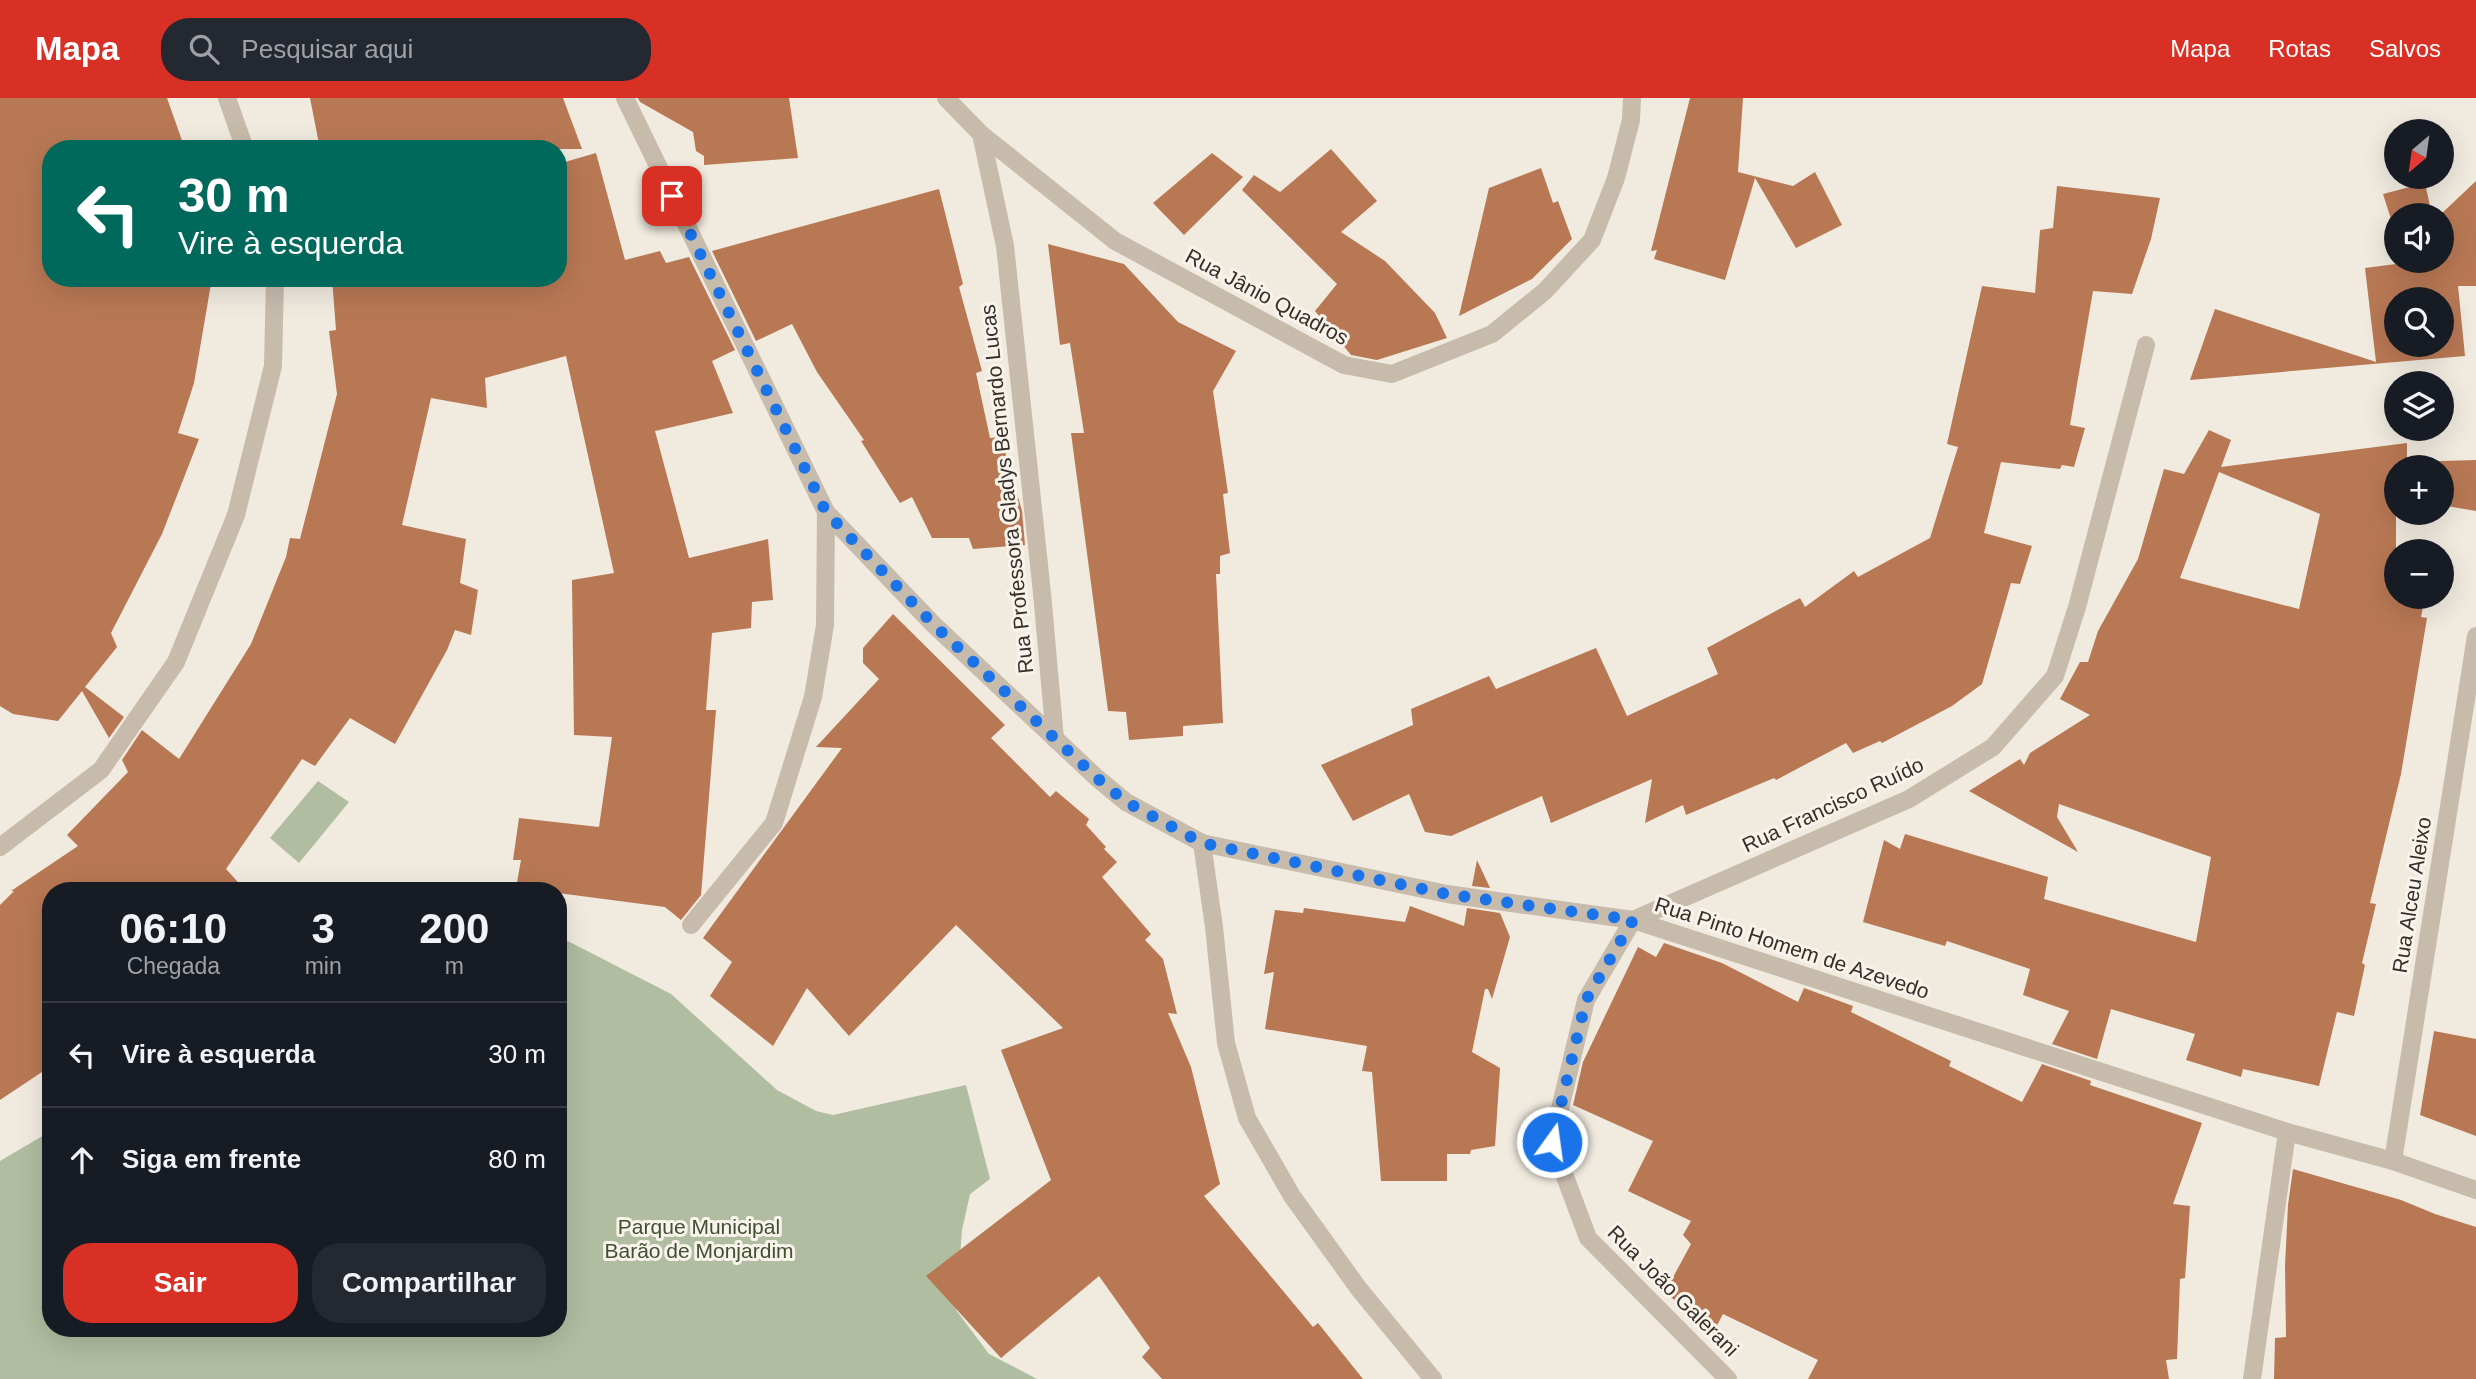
<!DOCTYPE html>
<html lang="pt">
<head>
<meta charset="utf-8">
<style>
  body { margin:0; font-family:Helvetica,sans-serif; background:#242831; color:#f1f3f6; height:100vh; display:flex; flex-direction:column; font-size:26px; white-space:nowrap }
  * { box-sizing:border-box; margin:0 }
  p { font-size:23px; color:#9ea1a6 }
  .icon { flex:none; width:38px; height:38px; fill:none; stroke:currentColor; stroke-width:2; stroke-linecap:round; stroke-linejoin:round }
  .map { position:relative; flex:1; overflow:hidden }
  .drawer { position:absolute; left:42px; top:784px; width:525px; height:455px; display:flex; flex-direction:column; background:#171b24; border-radius:28px; box-shadow:0 7px 28px #0002 }
  .drawer>* { flex:none }
  .top-card { position:absolute; left:42px; top:42px; width:525px; height:147px; border-radius:28px; box-shadow:0 7px 28px #0002; background:#00695c; color:#fff; overflow:hidden }
  .needle { width:46px; rotate:209deg }
  .fabs { position:absolute; left:2384px; top:21px; display:grid; gap:14px }
  .fabs a { display:grid; place-items:center; width:70px; height:70px; border-radius:50%; background:#171b24; box-shadow:0 7px 28px #0002; font-size:35px }
  .pin { position:absolute; display:grid; place-items:center; width:60px; height:60px; color:#fff; margin:-30px; border-radius:14px; box-shadow:0 4px 10px #0006 }
  .me { position:absolute; width:77px; margin:-38px; rotate:14deg; stroke-linejoin:round; filter:drop-shadow(0 0 5px #0008) }
  .turn { display:flex; align-items:center; gap:24px; height:147px; padding:0 21px; font-size:32px }
  .turn .icon { width:91px; height:91px; stroke-width:2.5 }
  .turn b { display:block; font-size:49px; line-height:60px }
  .eta { display:flex; justify-content:space-evenly; align-items:center; height:119px; text-align:center }
  .eta b { font-size:42px; font-weight:800; line-height:49px }
  .primary-button { display:flex; gap:14px; margin-top:auto; padding:14px 21px }
  .primary-button a { flex:1; height:80px; border-radius:28px; background:#d93025; color:#fff; font-size:28px; font-weight:800; line-height:80px; text-align:center }
  .primary-button a+a { background:#242831; color:#f1f3f6 }
  ul { padding:0; list-style:none }
  li { display:flex; align-items:center; gap:21px; height:105px; padding:0 21px; border-top:2px solid #363941 }
  li div { flex:1 }
  li b { display:block; font-size:26px }
  li em { font-style:normal }
  header { display:flex; align-items:center; gap:42px; box-sizing:border-box; height:98px; padding:0 35px; background:#d93025; color:#fff }
  header strong { font-size:33px }
  nav { display:flex; gap:38px; margin-inline-start:auto; font-size:24px }
  .search { width:490px; height:63px; background:#242831; display:flex; align-items:center; gap:18px; box-sizing:border-box; padding:0 24px; border-radius:28px; color:#9ea1a6; font-size:26px }
  .map>svg:first-child { display:block }
  .green { fill:#b0bda0 }
  .building { fill:#b87854; fill-rule:evenodd }
  .lines { fill:none; stroke-linecap:round; stroke-linejoin:round }
  .minor { stroke:#c7bbac; stroke-width:18 }
  .route { stroke:#1a73e8; stroke-width:12; stroke-dasharray:0 21.6 }
  .labels { text-anchor:middle; stroke-width:6; stroke-linejoin:round; paint-order:stroke }
  .street-label { font-size:21px; fill:#362f2a; stroke:#f8f3eb }
  .park-label { font-size:21px; fill:#415130; stroke:#f8f3eb }
</style>
</head>
<body>
<header>
<strong>Mapa</strong>
<div class="search"><svg class="icon" aria-label="search" viewBox="0 0 24 24"><circle cx="10" cy="10" r="6"/><path d="M15 15l6 6"/></svg>Pesquisar aqui</div>
<nav><a>Mapa</a><a>Rotas</a><a>Salvos</a></nav>
</header>
<div class="map">
<svg width="2476" height="1281" viewBox="0 0 2476 1281">
  <rect width="100%" height="100%" fill="#f0eadf"/>
  <g class="green">
    <polygon points="318,683 349,704 299,765 270,740"/>
    <polygon points="558,838 671,896 777,992 816,1013 833,1017 966,987 990,1081 970,1096 962,1132 956,1212 989,1256 1037,1281 0,1281 0,1063 51,1033 51,1230 558,1230"/>
  </g>
  <g class="building">
    <polygon points="0,0 167,0 185,51 51,51 51,180 212,180 194,285 178,335 199,341 162,436 111,535 117,549 85,589 124,619 109,640 82,593 58,623 13,616 0,608"/>
    <polygon points="310,0 563,0 582,51 320,51"/>
    <polygon points="638,0 789,0 798,60 704,67 704,58 696,53 693,34 640,4"/>
    <polygon points="1690,0 1743,0 1738,74 1793,88 1815,74 1842,127 1796,150 1755,80 1725,182 1654,161 1657,152 1651,153"/>
    <polygon points="1331,51 1377,103 1341,134 1385,163 1435,215 1447,240 1377,262 1351,257 1315,213 1337,186 1242,92 1254,77 1280,94"/>
    <polygon points="596,55 625,162 660,153 666,165 689,159 735,252 712,263 733,315 655,333 689,460 768,441 773,502 752,504 751,530 712,535 706,612 716,612 701,797 681,822 665,809 558,795 558,793 516,790 521,762 513,762 519,720 599,729 612,639 574,637 572,482 614,475 566,258 485,280 487,310 431,300 402,427 466,441 460,485 478,492 471,537 455,532 447,552 395,646 350,620 315,668 302,661 226,771 246,793 51,793 51,968 0,1002 0,807 14,793 11,793 78,748 67,737 128,674 122,662 142,632 179,661 251,546 286,459 290,440 300,441 337,296 329,233 336,232 332,180 558,180 558,66"/>
    <polygon points="1212,55 1243,79 1184,137 1153,105"/>
    <polygon points="1541,70 1553,105 1558,103 1572,141 1532,181 1459,218 1489,90"/>
    <path d="M2476 83V188H2458L2465 258 2190 282 2215 211 2376 264 2365 170 2404 165V163H2441L2440 117ZM2396 201H2441V247H2396Z"/>
    <polygon points="2425,85 2432,117 2396,117 2396,137 2383,96"/>
    <polygon points="2057,88 2160,100 2151,141 2132,196 2093,193 2070,327 2085,330 2074,369 2062,367 2060,371 2001,364 1984,435 2032,448 2020,486 2011,485 1982,586 1952,608 1882,645 1880,643 1853,655 1846,645 1776,682 1774,680 1686,717 1683,707 1645,725 1652,681 1551,725 1542,698 1451,738 1425,734 1409,696 1353,723 1321,667 1413,627 1411,611 1489,578 1496,591 1596,550 1627,618 1718,576 1707,550 1800,500 1805,509 1854,473 1858,479 1930,440 1958,349 1947,346 1982,188 2035,195 2040,132 2053,130"/>
    <polygon points="939,91 963,186 959,189 982,273 976,275 990,340 1001,339 1022,413 1025,447 973,451 969,440 932,440 912,399 900,405 861,343 864,342 817,274 792,226 756,243 712,153"/>
    <polygon points="1048,146 1124,166 1178,224 1236,253 1213,293 1228,395 1223,396 1230,455 1220,458 1220,476 1216,476 1223,625 1183,628 1183,638 1129,642 1126,614 1108,613 1071,335 1084,335 1070,245 1060,247"/>
    <path d="M2209 332 2231 342 2221 369 2407 345V364L2476 362V413L2441 407V369H2396V499H2425L2421 519 2427 520 2401 676 2370 805 2376 806 2362 865 2365 867 2354 918 2337 914 2319 988 2243 971 2241 979 2186 962 2195 936 2111 911 2097 961 2052 946 2069 913 2023 897 2030 871 1947 843 1945 848 1863 824 1884 742 1900 751 1905 736 2048 779 2044 801 2196 844 2211 759 2059 706 2057 719 2078 754 1969 693 2020 661 2024 667 2030 655 2090 617 2060 601 2080 564H2088L2098 533 2138 461 2164 371 2184 376ZM2219 374 2320 416 2299 511 2180 480Z"/>
    <polygon points="893,516 1005,627 991,640 1050,699 1056,693 1089,721 1086,727 1106,749 1104,751 1117,764 1102,779 1151,836 1145,842 1163,861 1177,916 1168,915 1191,969 1220,1086 1204,1098 1313,1229 1318,1225 1363,1281 1162,1281 1142,1259 1150,1250 1099,1178 1001,1260 926,1178 1051,1082 1001,952 1063,930 956,827 849,938 807,890 773,948 710,898 732,864 703,840 842,650 816,649 879,581 863,565 863,550"/>
    <polygon points="1477,762 1490,790 1472,788"/>
    <polygon points="1410,808 1464,828 1467,810 1500,815 1510,839 1492,901 1488,891 1485,891 1472,954 1500,970 1495,1048 1471,1052 1470,1056 1447,1056 1447,1083 1381,1083 1372,974 1362,973 1367,948 1265,931 1274,874 1264,876 1275,812 1303,815 1304,810 1405,824"/>
    <polygon points="1664,845 1722,865 1798,904 1804,890 1853,908 1851,914 1951,963 1949,968 2022,1004 2042,966 2091,983 2090,987 2202,1025 2173,1106 2190,1108 2185,1180 2180,1181 2177,1261 2166,1262 2169,1281 1808,1281 1818,1262 1723,1216 1713,1235 1665,1194 1691,1146 1683,1137 1691,1123 1628,1093 1653,1043 1573,1007 1583,964 1638,849 1656,859"/>
    <polygon points="2434,933 2476,941 2476,1038 2420,1017"/>
    <polygon points="2293,1071 2401,1102 2435,1116 2476,1129 2476,1281 2274,1281 2275,1240 2286,1239 2285,1168 2288,1107"/>
  </g>
  <g class="lines">
    <g class="minor">
      <polyline points="227,0 245,51"/>
      <polyline points="625,0 826,414 933,526 1097,680 1126,704 1202,745 1447,796 1633,822 2287,1034 2393,1063 2476,1092"/>
      <polyline points="946,0 981,36 1115,143 1344,267 1392,276 1492,236 1545,193 1592,142 1616,80 1631,22 1632,0"/>
      <polyline points="981,36 1005,148 1042,495 1055,641"/>
      <polyline points="1202,745 1214,829 1226,945 1247,1020 1292,1098 1359,1191 1433,1281"/>
      <polyline points="0,749 101,672 176,564 236,417 273,268 275,180"/>
      <polyline points="691,827 774,725 813,599 825,527 826,414"/>
      <polyline points="2393,1063 2476,538"/>
      <polyline points="1728,1281 1588,1140 1552,1044 1586,902 1633,822 1909,701 1993,649 2055,578 2077,509 2146,247"/>
      <polyline points="2252,1281 2287,1034"/>
    </g>
  </g>
  <g class="lines">
    <polyline class="route" points="672,98 826,414 933,526 1097,680 1126,704 1202,745 1447,796 1633,822 1586,902 1552,1044"/>
  </g>
  <g class="labels">
    <g class="street-label">
      <text transform="translate(1267 199) rotate(28)" y="7">Rua Jânio Quadros</text>
      <text transform="translate(1007 391) rotate(-96)" y="7">Rua Professora Gladys Bernardo Lucas</text>
      <text transform="translate(1833 707) rotate(-25)" y="7">Rua Francisco Ruído</text>
      <text transform="translate(2412 797) rotate(-81)" y="7">Rua Alceu Aleixo</text>
      <text transform="translate(1792 850) rotate(18)" y="7">Rua Pinto Homem de Azevedo</text>
      <text transform="translate(1673 1193) rotate(45)" y="7">Rua João Galerani</text>
    </g>
    <g class="park-label">
      <text x="699" y="1136">Parque Municipal<tspan x="699" dy="24">Barão de Monjardim</tspan></text>
    </g>
  </g>
</svg>
<div class="fabs">
<a><svg class="needle" viewBox="-14 -14 28 28"><path d="M0-13l5 13h-10z" fill="#e53935"/><path d="M0 13l5-13h-10z" fill="#9ea1a6"/></svg></a>
<a><svg class="icon" aria-label="sound" viewBox="0 0 24 24"><path d="M4 9h4l5-4v14l-5-4H4zM17 9q2 3 0 6"/></svg></a>
<a><svg class="icon" aria-label="search" viewBox="0 0 24 24"><circle cx="10" cy="10" r="6"/><path d="M15 15l6 6"/></svg></a>
<a><svg class="icon" aria-label="layers" viewBox="0 0 24 24"><path d="M12 4l9 5-9 5-9-5zM3 14l9 5 9-5"/></svg></a>
<a>+</a>
<a>−</a>
</div>
<div class="pin" style="left:672px;top:98px;background:#d93025"><svg class="icon" aria-label="arrive" viewBox="0 0 24 24"><path d="M6 21V4h12l-3 4 3 4H6"/></svg></div>
<svg class="me" style="left:1552px;top:1044px" viewBox="-20 -20 40 40"><circle r="17" fill="#1a73e8" stroke="#fff" stroke-width="3"/><path d="M0-11L8 9 0 5-8 9z" fill="#fff"/></svg>
<div class="top-card">
<div class="turn"><svg class="icon" aria-label="left" viewBox="0 0 24 24"><path d="M17 20v-9H6M10 6l-5 5 5 5"/></svg><div><b>30 m</b>Vire à esquerda</div></div>
</div>
<section class="drawer">
<div class="eta">
<div><b>06:10</b><p>Chegada</p></div>
<div><b>3</b><p>min</p></div>
<div><b>200</b><p>m</p></div>
</div>
<ul>
<li><svg class="icon" aria-label="left" viewBox="0 0 24 24"><path d="M17 20v-9H6M10 6l-5 5 5 5"/></svg><div><b>Vire à esquerda</b></div><em>30 m</em></li>
<li><svg class="icon" aria-label="ahead" viewBox="0 0 24 24"><path d="M12 20V5M6 11l6-6 6 6"/></svg><div><b>Siga em frente</b></div><em>80 m</em></li>
</ul>
<div class="primary-button"><a>Sair</a><a>Compartilhar</a></div>
</section>
</div>
</body>
</html>
